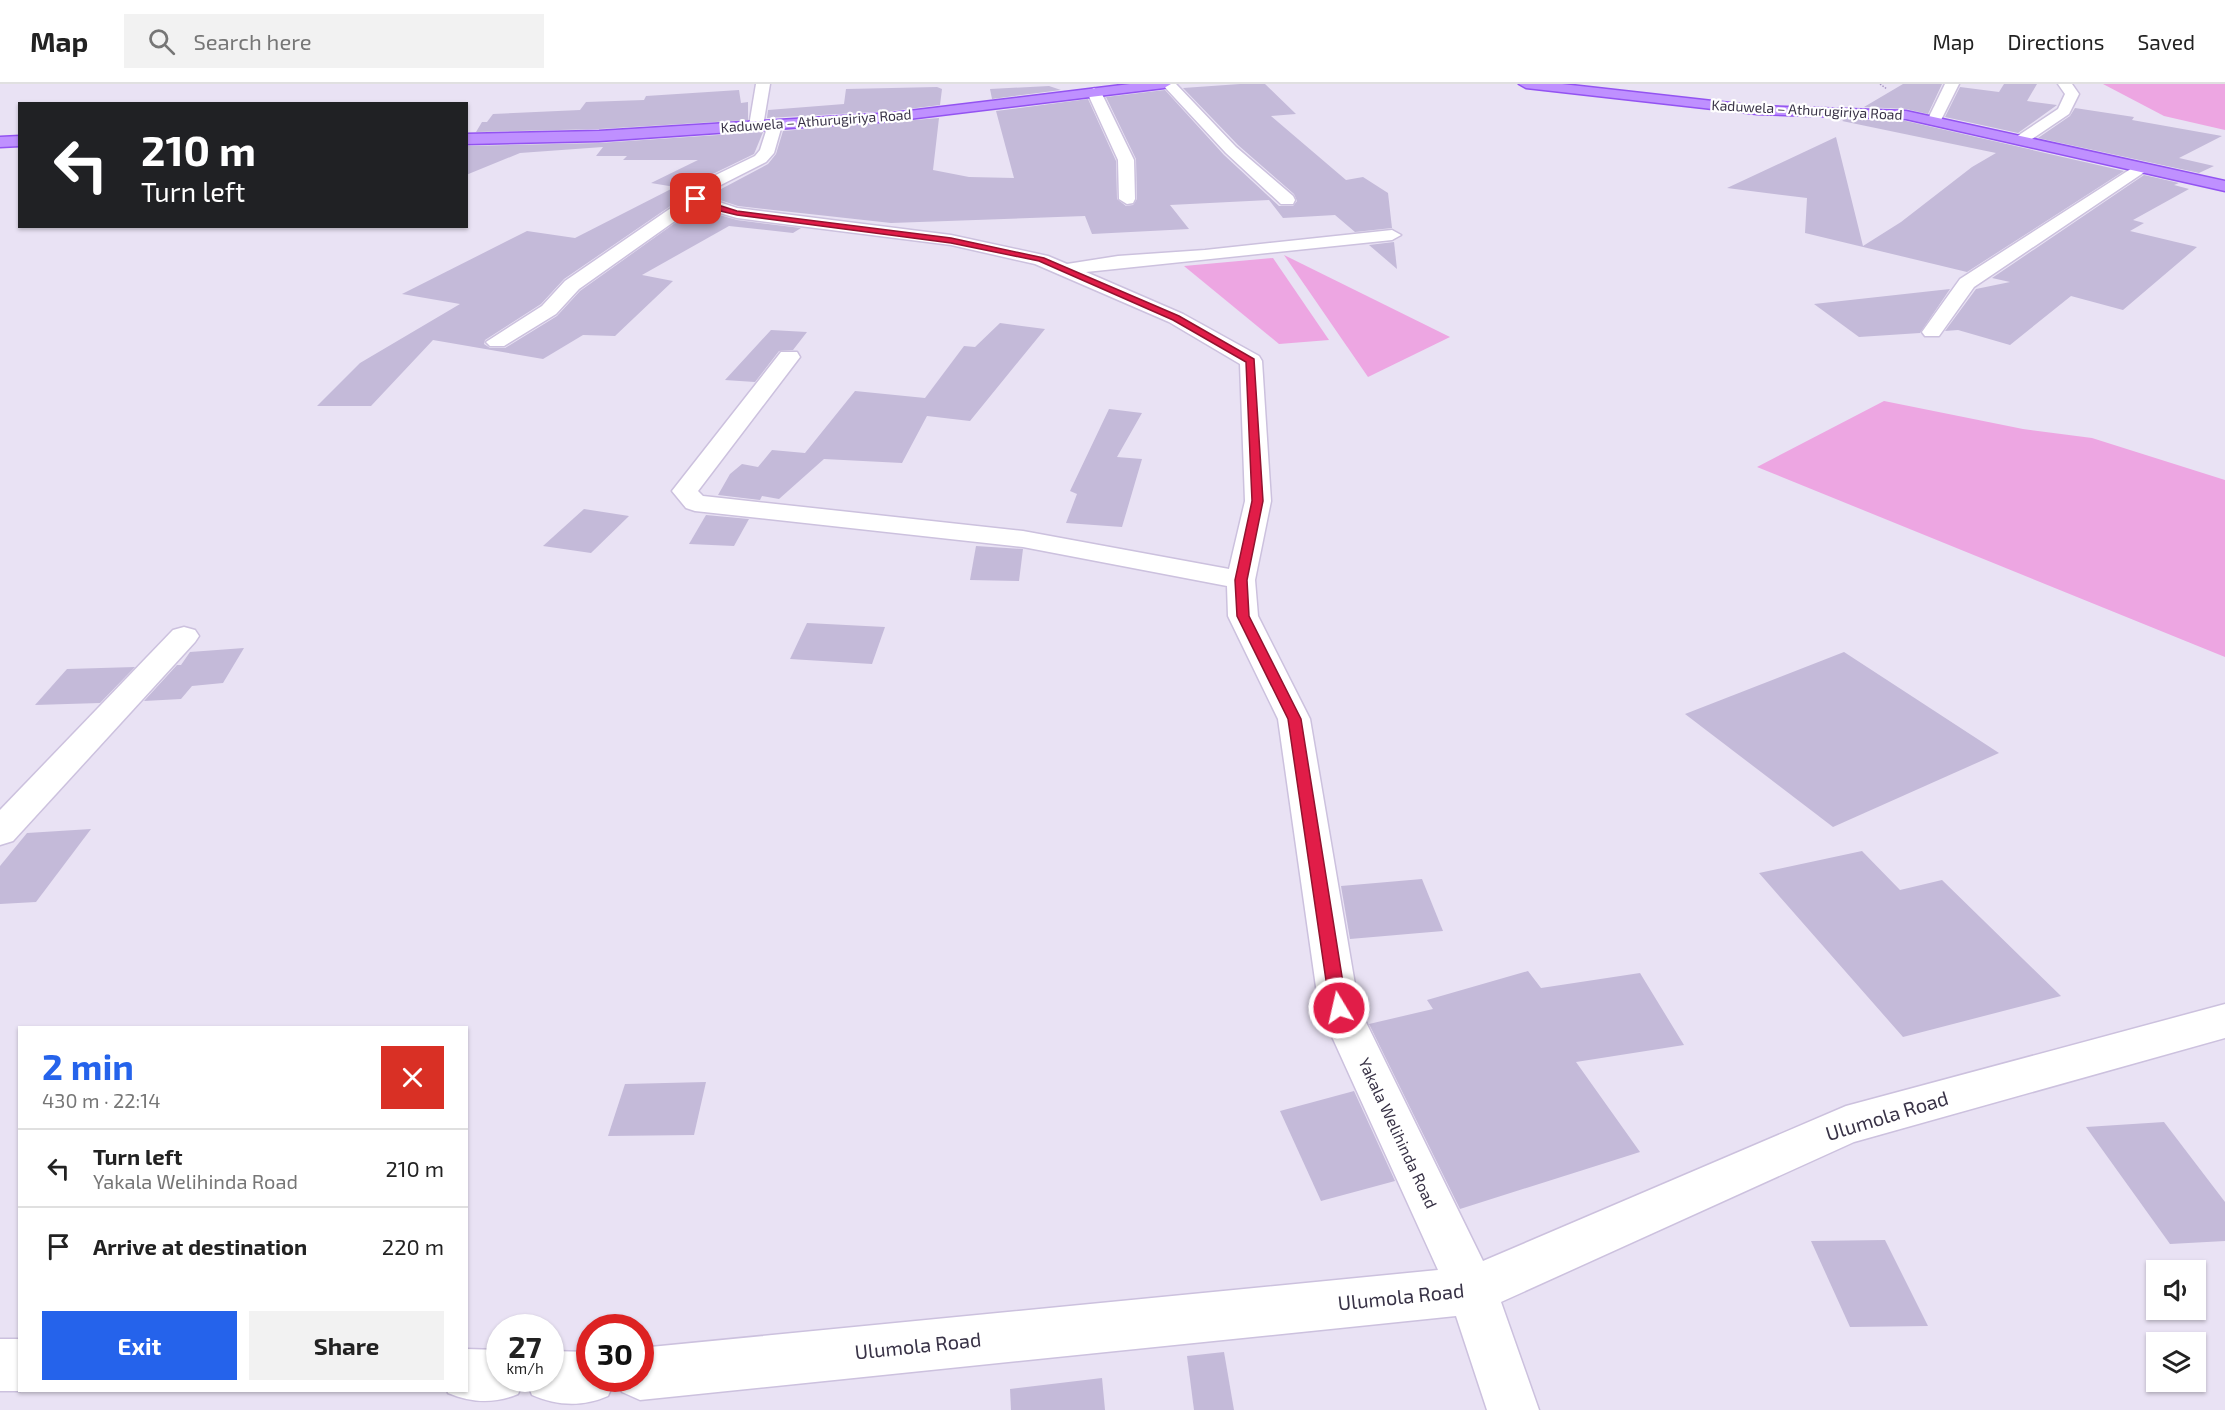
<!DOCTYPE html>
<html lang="en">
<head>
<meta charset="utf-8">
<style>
  body { margin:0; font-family:"Exo 2",sans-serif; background:#f2f2f2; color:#222; height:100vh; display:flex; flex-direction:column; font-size:22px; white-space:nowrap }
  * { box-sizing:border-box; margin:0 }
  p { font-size:20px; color:#767676 }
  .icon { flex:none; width:33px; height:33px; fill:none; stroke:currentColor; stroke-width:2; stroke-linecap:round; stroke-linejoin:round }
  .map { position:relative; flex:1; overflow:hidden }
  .side { position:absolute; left:18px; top:942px; width:450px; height:366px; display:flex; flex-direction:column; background:#fff; border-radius:0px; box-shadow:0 2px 4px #0004 }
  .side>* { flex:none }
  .hud { position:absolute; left:18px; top:18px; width:450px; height:126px; border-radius:0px; box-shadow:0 2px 4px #0004; background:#202124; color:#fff; overflow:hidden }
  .buttons { position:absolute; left:2146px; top:1176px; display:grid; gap:12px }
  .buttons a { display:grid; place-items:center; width:60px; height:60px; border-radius:0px; background:#fff; box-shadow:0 2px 4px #0004; font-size:30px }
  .speed { position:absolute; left:486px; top:1230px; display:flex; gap:12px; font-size:30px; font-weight:700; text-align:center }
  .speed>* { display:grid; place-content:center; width:78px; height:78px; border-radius:50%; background:#fff; box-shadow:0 2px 4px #0004; line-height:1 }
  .speed small { font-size:15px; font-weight:400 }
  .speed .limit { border:9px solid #d22; background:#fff; color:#111 }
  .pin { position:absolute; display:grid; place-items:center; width:51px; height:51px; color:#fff; margin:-26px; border-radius:12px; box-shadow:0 3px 9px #0006 }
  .me { position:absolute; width:66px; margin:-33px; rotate:351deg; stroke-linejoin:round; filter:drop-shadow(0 0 4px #0008) }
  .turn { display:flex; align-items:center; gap:21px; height:126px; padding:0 24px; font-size:27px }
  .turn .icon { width:78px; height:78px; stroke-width:2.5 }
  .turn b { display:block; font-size:42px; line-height:51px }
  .round { display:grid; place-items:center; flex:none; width:63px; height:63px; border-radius:0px; background:#f2f2f2 }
  .summary { display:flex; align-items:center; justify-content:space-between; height:102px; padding:0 24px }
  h1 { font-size:36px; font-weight:700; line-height:45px; color:#2563eb }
  .cta { display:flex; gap:12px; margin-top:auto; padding:12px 24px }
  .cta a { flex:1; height:69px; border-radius:0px; background:#2563eb; color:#fff; font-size:24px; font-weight:700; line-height:69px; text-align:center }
  .cta a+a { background:#f2f2f2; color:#222 }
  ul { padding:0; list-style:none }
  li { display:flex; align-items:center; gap:18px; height:78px; padding:0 24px; border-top:2px solid #e0e0e0 }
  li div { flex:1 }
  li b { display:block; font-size:22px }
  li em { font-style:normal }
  header { display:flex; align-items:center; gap:36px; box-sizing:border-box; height:84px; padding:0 30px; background:#fff; border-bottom:2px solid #e0e0e0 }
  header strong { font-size:28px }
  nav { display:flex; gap:33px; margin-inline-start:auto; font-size:21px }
  .search { width:420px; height:54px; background:#f2f2f2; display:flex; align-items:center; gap:15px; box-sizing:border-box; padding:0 21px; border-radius:0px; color:#767676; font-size:22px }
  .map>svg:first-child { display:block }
  .green { fill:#eda6e2 }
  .building { fill:#c4bad9 }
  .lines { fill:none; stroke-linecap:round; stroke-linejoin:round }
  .street-casing { stroke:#ccc1de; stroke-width:3 }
  .primary-casing { stroke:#9353f1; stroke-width:3 }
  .path { stroke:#a594c3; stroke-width:1.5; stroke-dasharray:1.5 1.5; stroke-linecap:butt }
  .street { fill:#fff; fill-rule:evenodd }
  .primary { fill:#bf90ff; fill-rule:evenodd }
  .route { fill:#e11d48; stroke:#92132f; stroke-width:1.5 }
  .labels { text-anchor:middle; stroke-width:4.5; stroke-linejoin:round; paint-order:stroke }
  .far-street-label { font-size:14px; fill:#383246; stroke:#fff }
  .street-label { font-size:16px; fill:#383246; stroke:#fff }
  .near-street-label { font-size:20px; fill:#383246; stroke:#fff }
</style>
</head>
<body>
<header>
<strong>Map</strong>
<div class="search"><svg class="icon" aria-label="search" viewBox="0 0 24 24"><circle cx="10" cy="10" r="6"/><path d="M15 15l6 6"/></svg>Search here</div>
<nav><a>Map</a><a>Directions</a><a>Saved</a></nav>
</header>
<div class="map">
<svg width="2225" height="1326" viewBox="0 0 2225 1326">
  <rect width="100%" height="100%" fill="#e9e2f4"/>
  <g class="green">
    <polygon points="2103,0 2225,0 2225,46 2164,32"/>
    <polygon points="1284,171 1450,253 1368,293"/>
    <polygon points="1273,174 1329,256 1279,260 1184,182"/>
    <polygon points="1884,317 2023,345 2092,354 2225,396 2225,573 1757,383"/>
  </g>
  <g class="building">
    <polygon points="1240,0 1265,0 1296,30 1271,32 1346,96 1363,93 1388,109 1392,144 1355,148 1335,131 1283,134 1269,116 1170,121 1189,145 1092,150 1085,132 891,139 738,122 708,112 768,80 776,70 783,47 939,34 933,86 969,93 1014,94 996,27 1088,15 1116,77 1117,115 1126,122 1133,121 1137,115 1136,75 1106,13 1165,6 1224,71 1279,122 1293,122 1297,117 1294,110 1238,61 1183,4"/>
    <polygon points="1903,0 1942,0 1928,30 1906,25 1864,23"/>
    <polygon points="2004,0 2037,0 2027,17 2057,21 2018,49 1945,33 1960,3 1999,8"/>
    <polygon points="1049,2 1061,6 992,15 990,5"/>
    <polygon points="937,3 942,5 940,21 892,27 767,34 768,26 844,20 846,5"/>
    <polygon points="739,6 741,19 748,18 748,36 599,45 476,48 482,38 487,38 493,30 580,26 586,18 644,16 646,12"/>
    <polygon points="2075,24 2134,33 2132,36 2222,52 2179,74 2214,82 2199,89 2038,54 2070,32"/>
    <polygon points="1845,35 1906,37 2124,87 1967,188 1805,149 1807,114 1727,104 1836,53 1863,162 1901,138 1972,83 1996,69 1842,37"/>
    <polygon points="763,48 754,70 688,102 685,112 564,195 541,220 485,256 484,260 490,264 505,264 557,232 580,207 696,124 737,136 801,144 793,149 729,142 642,191 673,197 615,252 583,251 543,275 433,256 371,322 317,322 360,279 460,220 402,210 527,147 575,154 675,103 651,99 698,76 623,76 627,72 596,72 603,63 520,69 466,91 467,62 599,59"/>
    <polygon points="2144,91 2179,99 2174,101 2189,105 2133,136 2144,139 2130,147 2197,163 2123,226 2071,212 2010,261 1958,246 1945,247 1976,205 2010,198 1992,194"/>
    <polygon points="1394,158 1397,185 1369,161"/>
    <polygon points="1950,205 1920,249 1859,253 1814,220"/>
    <polygon points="1000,239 1045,245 970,337 927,332 902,379 824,375 779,415 762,412 760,416 718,411 730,390 742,380 758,383 772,366 805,369 855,307 925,314 964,262 975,263"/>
    <polygon points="771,246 807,248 793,266 779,267 755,298 725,296"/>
    <polygon points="1109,325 1142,329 1117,373 1142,375 1122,443 1066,439 1077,410 1070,407"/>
    <polygon points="584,425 629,432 591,469 543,462"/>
    <polygon points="706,431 749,435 734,462 689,460"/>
    <polygon points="976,462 1023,465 1019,497 970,496"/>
    <polygon points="807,539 885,543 872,580 790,575"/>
    <polygon points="244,564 223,599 192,602 181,615 144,617 177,581 181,581 190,568"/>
    <polygon points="1844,568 1999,669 1833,743 1685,630"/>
    <polygon points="135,583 100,619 35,621 67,585"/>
    <polygon points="91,745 36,818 0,820 0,782 27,749"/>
    <polygon points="1862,767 1900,806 1942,796 2061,912 1903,953 1759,789"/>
    <polygon points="1422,795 1443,847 1350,855 1341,802"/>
    <polygon points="1528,887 1541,904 1640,889 1684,961 1576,978 1640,1068 1460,1125 1369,940 1433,925 1427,916"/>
    <polygon points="706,998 694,1051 608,1052 625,1000"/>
    <polygon points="1354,1007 1395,1097 1321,1117 1280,1027"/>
    <polygon points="2164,1038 2225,1118 2225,1157 2170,1160 2086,1043"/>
    <polygon points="1885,1156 1928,1242 1850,1243 1811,1157"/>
    <polygon points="1224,1268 1234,1326 1194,1326 1187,1272"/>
    <polygon points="1102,1294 1105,1326 1011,1326 1010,1305"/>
  </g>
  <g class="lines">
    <g class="street-casing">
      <g id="street">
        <polygon points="756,0 770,0 763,42 756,46 749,42"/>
        <polygon points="1162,0 1176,0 1236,63 1293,112 1295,116 1293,120 1281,120 1226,69"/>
        <polygon points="1945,0 1959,0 1939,40 1929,40 1927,37"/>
        <polygon points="2058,0 2072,0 2079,10 2069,30 2026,59 2016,59 2013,56 2016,53 2058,25 2065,10"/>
        <polygon points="1094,4 1101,8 1134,76 1135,115 1133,119 1127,120 1119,115 1118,76 1087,8"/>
        <polygon points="775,37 782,41 774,69 766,78 709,107 704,113 737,124 951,151 1048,172 1067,180 1118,172 1205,166 1392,146 1401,151 1392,156 1086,188 1183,230 1259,272 1262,277 1271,417 1255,496 1258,532 1310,635 1359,924 1483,1177 1846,1022 2225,920 2225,954 1854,1058 1501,1218 1539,1326 1487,1326 1456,1232 640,1316 622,1308 616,1294 640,1294 640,1264 1438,1186 1319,924 1278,635 1228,532 1227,502 1023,463 695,427 686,424 672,407 781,268 797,268 800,273 698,407 703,412 1023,447 1229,485 1245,417 1240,280 1169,238 1035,180 951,161 737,134 696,122 579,205 556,230 504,262 490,262 486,258 542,222 565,197 687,113 689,104 755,72 760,66 768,41"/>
        <polygon points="2140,79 2148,84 2146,87 1974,203 1939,252 1925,252 1922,248 1960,195"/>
        <polygon points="184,543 195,546 199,552 195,558 13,757 0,761 0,726 173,546"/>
        <rect x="0" y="1255" width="20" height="52"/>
        <path d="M466 1265 500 1266V1294H525L518 1310C494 1320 472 1319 448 1309L447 1306H466Z"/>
        <path d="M550 1267 590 1268V1294H616L608 1312C583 1323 557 1322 532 1311L525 1294H550Z"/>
      </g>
    </g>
    <g class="primary-casing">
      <g id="primary">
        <polygon points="1130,0 1171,0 1164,4 892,37 599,57 466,60 466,50 599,47 892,29"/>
        <polygon points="1519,0 1562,0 1757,22 1906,27 2225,97 2225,107 1906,35 1757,30 1526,4"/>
        <polygon points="20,52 20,62 0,63 0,53"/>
      </g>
    </g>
    <polyline class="path" points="1880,0 1887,5"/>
    <use href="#street" class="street"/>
    <use href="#primary" class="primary"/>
  </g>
  <polygon class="route" points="693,113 737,127 951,154 1044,174 1179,232 1254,275 1263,417 1247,496 1249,532 1301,635 1347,924 1345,928 1333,928 1330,924 1288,635 1237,532 1235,496 1252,417 1246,278 1173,236 1039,177 951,159 737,131 704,123 693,116"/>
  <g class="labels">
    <g class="far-street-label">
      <text transform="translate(1807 26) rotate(3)" y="5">Kaduwela – Athurugiriya Road</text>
      <text transform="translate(816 37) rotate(-4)" y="5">Kaduwela – Athurugiriya Road</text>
    </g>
    <g class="street-label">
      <text transform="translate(1398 1049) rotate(65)" y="6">Yakala Welihinda Road</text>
    </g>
    <g class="near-street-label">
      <text transform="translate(1887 1032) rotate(-17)" y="7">Ulumola Road</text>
      <text transform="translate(1401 1213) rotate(-6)" y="7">Ulumola Road</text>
      <text transform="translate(918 1262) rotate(-6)" y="7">Ulumola Road</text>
    </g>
  </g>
</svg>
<div class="buttons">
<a><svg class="icon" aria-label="sound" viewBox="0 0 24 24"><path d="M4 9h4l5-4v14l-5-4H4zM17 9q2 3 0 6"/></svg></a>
<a><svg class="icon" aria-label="layers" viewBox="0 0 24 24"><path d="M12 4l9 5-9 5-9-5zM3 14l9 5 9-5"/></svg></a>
</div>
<div class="speed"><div>27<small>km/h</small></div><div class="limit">30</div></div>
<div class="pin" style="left:696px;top:115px;background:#d93025"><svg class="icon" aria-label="arrive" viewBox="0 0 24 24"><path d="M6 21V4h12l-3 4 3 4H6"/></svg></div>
<svg class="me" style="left:1339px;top:924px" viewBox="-20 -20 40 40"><circle r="17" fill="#e11d48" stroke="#fff" stroke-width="3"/><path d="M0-11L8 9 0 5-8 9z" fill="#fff"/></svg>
<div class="hud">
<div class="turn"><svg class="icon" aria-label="left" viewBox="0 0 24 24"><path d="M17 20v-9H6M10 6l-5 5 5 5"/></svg><div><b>210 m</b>Turn left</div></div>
</div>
<section class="side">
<div class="summary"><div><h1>2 min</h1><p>430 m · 22:14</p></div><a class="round" style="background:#d93025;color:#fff"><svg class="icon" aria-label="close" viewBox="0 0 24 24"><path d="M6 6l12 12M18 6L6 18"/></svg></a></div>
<ul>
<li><svg class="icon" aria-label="left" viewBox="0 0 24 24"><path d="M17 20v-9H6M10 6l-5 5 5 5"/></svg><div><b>Turn left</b><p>Yakala Welihinda Road</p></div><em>210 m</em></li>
<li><svg class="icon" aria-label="arrive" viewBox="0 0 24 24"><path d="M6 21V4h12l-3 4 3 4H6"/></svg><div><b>Arrive at destination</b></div><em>220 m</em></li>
</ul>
<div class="cta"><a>Exit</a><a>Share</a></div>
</section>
</div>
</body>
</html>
